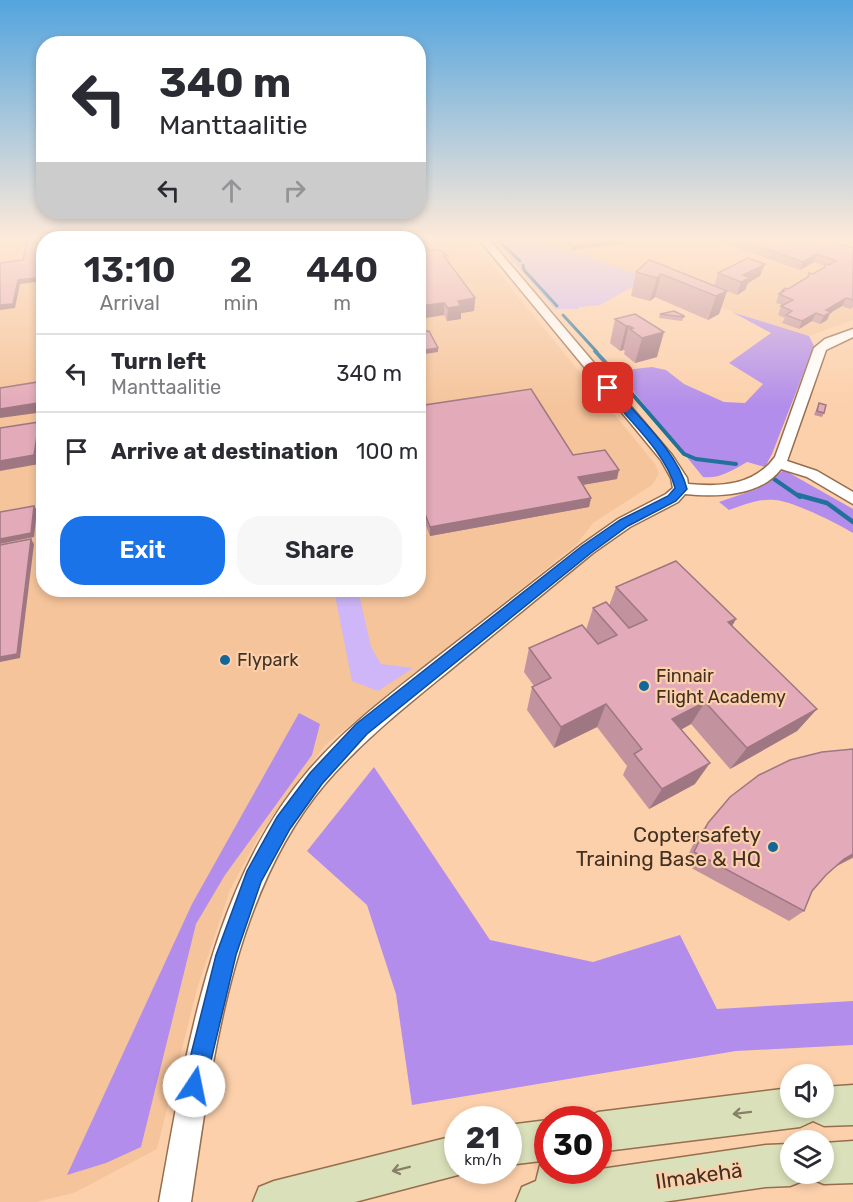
<!DOCTYPE html>
<html lang="en">
<head>
<meta charset="utf-8">
<style>
  body { margin:0; font-family:Rubik,sans-serif; background:#f7f7f7; color:#2b2b33; height:100vh; display:flex; flex-direction:column; font-size:22px; white-space:nowrap }
  * { box-sizing:border-box; margin:0 }
  p { font-size:20px; color:#7c7c81 }
  .icon { flex:none; width:33px; height:33px; fill:none; stroke:currentColor; stroke-width:2; stroke-linecap:round; stroke-linejoin:round }
  .map { position:relative; flex:1; overflow:hidden }
  .drawer { position:absolute; left:36px; top:231px; width:390px; height:366px; display:flex; flex-direction:column; background:#fff; border-radius:24px; box-shadow:0 3px 9px #0003 }
  .drawer>* { flex:none }
  .banner { position:absolute; left:36px; top:36px; width:390px; height:183px; border-radius:24px; box-shadow:0 3px 9px #0003; background:#fff; color:#2b2b33; overflow:hidden }
  .buttons { position:absolute; left:780px; top:1064px; display:grid; gap:12px }
  .buttons a { display:grid; place-items:center; width:54px; height:54px; border-radius:50%; background:#fff; box-shadow:0 3px 9px #0003; font-size:30px }
  .speed { position:absolute; left:444px; top:1106px; display:flex; gap:12px; font-size:30px; font-weight:700; text-align:center }
  .speed>* { display:grid; place-content:center; width:78px; height:78px; border-radius:50%; background:#fff; box-shadow:0 3px 9px #0003; line-height:1 }
  .speed small { font-size:15px; font-weight:400 }
  .speed .limit { border:9px solid #d22; background:#fff; color:#111 }
  .pin { position:absolute; display:grid; place-items:center; width:51px; height:51px; color:#fff; margin:-26px; border-radius:12px; box-shadow:0 3px 9px #0006 }
  .me { position:absolute; width:66px; margin:-33px; rotate:11deg; stroke-linejoin:round; filter:drop-shadow(0 0 4px #0008) }
  .turn { display:flex; align-items:center; gap:21px; height:126px; padding:0 24px; font-size:27px }
  .turn .icon { width:78px; height:78px; stroke-width:2.5 }
  .turn b { display:block; font-size:42px; line-height:51px }
  .lanes { display:flex; align-items:center; height:57px; padding:0 24px; background:#0003; justify-content:center; gap:30px; direction:ltr }
  .lanes .off { opacity:.35 }
  .eta { display:flex; justify-content:space-evenly; align-items:center; height:102px; text-align:center }
  .eta b { font-size:36px; font-weight:600; line-height:42px }
  .button { display:flex; gap:12px; margin-top:auto; padding:12px 24px }
  .button a { flex:1; height:69px; border-radius:24px; background:#1a73e8; color:#fff; font-size:24px; font-weight:600; line-height:69px; text-align:center }
  .button a+a { background:#f7f7f7; color:#2b2b33 }
  ul { padding:0; list-style:none }
  li { display:flex; align-items:center; gap:18px; height:78px; padding:0 24px; border-top:2px solid #e1e1e2 }
  li div { flex:1 }
  li b { display:block; font-size:22px }
  li em { font-style:normal }
  .map>svg:first-child { display:block }
  .built { fill:#f5c49b; fill-rule:evenodd }
  .green { fill:#ceb6f8 }
  .forest { fill:#b28deb }
  .lines { fill:none; stroke-linecap:round; stroke-linejoin:round }
  .stream-far2 { stroke:#21719b; stroke-width:3 }
  .stream-far1 { stroke:#21719b; stroke-width:4 }
  .stream { stroke:#21719b; stroke-width:4.5 }
  .minor-casing { stroke:#966e4d; stroke-width:3 }
  .secondary-casing { stroke:#966e4d; stroke-width:3 }
  .minor { fill:#fff; fill-rule:evenodd }
  .secondary { fill:#dae1ba; fill-rule:evenodd }
  .wall { fill:#c3929f }
  .shaded-wall { fill:#9f7782 }
  .building { fill:#e3aab9; stroke:#9f7782; stroke-width:1.5 }
  .oneway { stroke:#868067 }
  .route { fill:#1a73e8; stroke:#114b97; stroke-width:1.5 }
  .poi-dot { fill:#126798; stroke:#fcd0ab; stroke-width:2 }
  .labels { text-anchor:middle; stroke-width:4.5; stroke-linejoin:round; paint-order:stroke }
  .poi-label { font-size:18px; fill:#423123; stroke:#fcd0ab; text-anchor:start }
  .near-poi-label { font-size:21px; fill:#423123; stroke:#fcd0ab; text-anchor:end }
  .near-street-label { font-size:21px; fill:#423123; stroke:#fcd0ab }
</style>
</head>
<body>
<div class="map">
<svg width="853" height="1202" viewBox="0 0 853 1202">
  <rect width="100%" height="100%" fill="#fcd0ab"/>
  <g class="built">
    <path d="M0 238H470L655 464 659 474 652 485 593 523 577 544 325 745 260 834 230 890 197 989 157 1149 74 1193 36 1202H0ZM44 238H418V590H44Z"/>
    <polygon points="534,238 837,238 853,244 853,320 809,336 706,303"/>
  </g>
  <g class="green">
    <polygon points="493,238 534,238 648,278 600,305 580,307 577,309 555,309"/>
    <polygon points="334,590 358,590 371,647 381,664 413,668 378,691 352,681"/>
  </g>
  <g class="forest">
    <path d="M732 312 809 336 814 346 772 454 765 467 747 462C733 470 720 479 703 477L617 371 652 367 666 370 684 384 724 402 745 403 763 384 729 363 771 333Z"/>
    <path d="M784 470 853 509V533C837 523 792 501 775 500 759 498 743 505 729 510L719 502 757 489Z"/>
    <polygon points="299,713 320,724 312,755 225,875 196,924 141,1147 106,1163 67,1175 192,904"/>
    <polygon points="374,767 490,940 593,962 680,935 717,1009 853,1001 853,1045 736,1051 412,1105 396,994 367,905 307,851"/>
  </g>
  <g class="lines">
    <g class="stream-far2">
      <polyline points="496,238 520,261"/>
      <polyline points="523,265 524,270 557,306"/>
      <polyline points="563,315 597,352"/>
    </g>
    <g class="stream-far1">
      <polyline points="595,351 607,364"/>
      <polyline points="615,374 684,454 696,459 736,464"/>
      <polyline points="774,479 800,497"/>
    </g>
    <polyline class="stream" points="798,495 827,503 853,522"/>
    <g class="minor-casing">
      <path id="minor" d="M478 238H488L672 455 687 478 688 484C720 487 754 486 775 457L814 348 825 339 853 329V337L826 350 787 461 817 471 853 492V504L807 477 781 469C760 497 716 497 685 494L678 502 630 527 593 553C545 592 497 632 449 671 405 707 362 741 325 784 231 895 212 1063 191 1202H159C185 1059 210 884 309 770 345 728 388 696 431 662 481 623 531 584 581 545L618 519 666 494 673 488 671 478 661 460Z"/>
    </g>
    <g class="secondary-casing">
      <g id="secondary">
        <polygon points="853,1085 853,1125 824,1126 813,1121 800,1127 598,1152 598,1119 583,1119 598,1112 790,1088 790,1107 824,1107 824,1087"/>
        <polygon points="548,1120 548,1170 598,1170 598,1165 601,1169 766,1145 790,1144 790,1173 807,1173 805,1180 790,1186 766,1187 663,1202 516,1202 522,1187 536,1181 541,1161 508,1165 508,1125"/>
        <polygon points="458,1135 458,1170 471,1170 458,1175 355,1202 253,1202 259,1187 274,1181"/>
        <polygon points="853,1141 853,1183 824,1184 809,1178 808,1173 824,1173 824,1143"/>
      </g>
    </g>
    <use href="#minor" class="minor"/>
    <use href="#secondary" class="secondary"/>
  </g>
  <g class="wall">
    <polygon points="560,238 625,238 626,243 572,250"/>
    <polygon points="716,238 824,238 853,248 853,307 850,309 842,306 830,313 827,320 820,324 812,321 799,329 782,323 785,318 778,315 781,306 783,305 776,303 779,294 782,291 788,289 808,278 809,273 813,274 824,268 825,266 814,262 800,270 716,240"/>
    <polygon points="649,260 714,285 718,273 760,276 748,283 745,290 737,295 727,291 719,314 708,320 655,297 650,301 631,296 636,272"/>
    <polygon points="448,261 475,298 474,311 461,313 461,319 447,321 444,315 418,319"/>
    <polygon points="635,314 657,357 635,363 624,354 625,351 623,350 620,351 610,343 615,319"/>
    <polygon points="660,314 684,316 682,321 659,318"/>
    <polygon points="819,403 824,413 822,417 814,415"/>
    <polygon points="418,406 573,455 617,479 583,485 591,498 589,507 430,536 418,505"/>
    <polygon points="616,587 736,619 732,626 817,709 797,731 730,769 691,724 681,730 695,784 649,809 623,775 627,766 597,727 554,748 527,710 532,687 534,686 524,672 529,648 586,630 593,608 609,606"/>
    <polygon points="853,749 853,858 835,867 826,875 812,891 804,911 789,921 684,864 697,836 730,797"/>
  </g>
  <g class="shaded-wall">
    <polygon points="627,239 626,243 572,250 573,246"/>
    <polygon points="817,254 814,262 800,270 803,262"/>
    <polygon points="765,264 760,276 748,283 745,290 737,295 743,275"/>
    <polygon points="661,274 655,297 650,301 657,278"/>
    <polygon points="44,277 44,281 20,284 15,308 0,310 0,305 18,280"/>
    <polygon points="727,291 719,314 708,320 716,296"/>
    <polygon points="475,298 474,311 461,313 461,319 447,321 448,308 458,301"/>
    <polygon points="846,298 842,306 830,313 827,320 820,324 824,316 826,310"/>
    <polygon points="444,303 444,315 418,319 418,306"/>
    <polygon points="816,313 812,321 799,329 802,321"/>
    <polygon points="626,326 629,326 623,350 620,351"/>
    <polygon points="664,332 657,357 635,363 642,338"/>
    <polygon points="438,348 438,352 418,355 418,351"/>
    <polygon points="44,402 44,412 0,418 0,409"/>
    <polygon points="39,422 44,430 44,435 39,464 0,471 0,461"/>
    <polygon points="619,470 617,479 576,486 578,477"/>
    <polygon points="591,498 589,507 430,536 430,527"/>
    <polygon points="34,506 37,510 34,537 0,544 0,539"/>
    <polygon points="31,539 34,544 20,658 0,662 0,657"/>
    <polygon points="736,619 722,643 728,622"/>
    <polygon points="705,702 691,724 660,741 672,719"/>
    <polygon points="606,704 597,727 554,748 561,727"/>
    <polygon points="817,709 797,731 730,769 747,748"/>
    <polygon points="710,763 695,784 649,809 662,789"/>
    <polygon points="853,854 853,857 827,871 844,859"/>
  </g>
  <g class="building">
    <polygon points="564,238 625,238 627,239 573,246"/>
    <polygon points="735,238 824,238 853,248 853,300 846,298 826,310 831,312 824,316 816,313 802,321 786,315 792,311 781,306 793,300 779,294 784,291 782,291 785,288 788,289 808,277 809,273 813,274 825,267 825,264 829,265 836,261 817,254 803,262"/>
    <polygon points="44,239 44,277 18,280 13,304 0,305 0,263 23,260 27,241"/>
    <polygon points="439,249 448,256 444,256 475,298 458,301 461,306 448,308 444,303 418,306 418,252"/>
    <polygon points="748,258 765,264 743,275 750,278 741,282 718,273"/>
    <polygon points="649,260 660,264 727,291 716,296 661,274 657,278 636,272"/>
    <polygon points="674,311 684,316 684,317 660,314"/>
    <polygon points="635,314 664,332 642,338 630,329 633,328 629,326 626,326 615,319"/>
    <polygon points="429,331 438,348 418,351 418,332"/>
    <polygon points="44,338 44,357 41,357"/>
    <polygon points="44,381 44,402 0,409 0,388"/>
    <polygon points="531,389 573,455 605,450 619,470 578,477 591,498 430,527 418,496 418,406"/>
    <polygon points="819,403 826,405 824,413 817,411"/>
    <polygon points="39,422 34,455 0,461 0,428"/>
    <polygon points="34,506 31,533 0,539 0,512"/>
    <polygon points="31,539 17,654 0,657 0,545"/>
    <polygon points="676,561 736,619 728,622 817,709 747,748 705,702 672,719 710,763 662,789 634,754 642,749 606,704 561,727 532,687 551,678 529,648 582,625 598,644 617,635 593,608 606,602 629,628 647,620 616,587"/>
    <polygon points="853,749 853,854 844,859 826,875 812,891 804,911 694,852 708,823 730,797 759,775 790,760 822,752"/>
  </g>
  <defs><path id="oneway-shaft" d="M-6 0H5M1.5-3L5.5 0L1.5 3" fill="none" stroke-width="1.6" stroke-linecap="round" stroke-linejoin="round" transform="scale(1.5)"/></defs>
  <g class="oneway">
    <use href="#oneway-shaft" transform="translate(742 1113) rotate(173)"/>
    <use href="#oneway-shaft" transform="translate(401 1169) rotate(166)"/>
  </g>
  <linearGradient id="sky" x2="0" y2="1"><stop stop-color="#53a4de"/><stop offset="0.59" stop-color="#feead9"/><stop offset="1" stop-color="#feead9" stop-opacity="0"/></linearGradient>
  <rect width="853" height="406" fill="url(#sky)"/>
  <path class="route" d="M605 386H612C636 415 678 452 687 489L676 501 628 526 591 553 367 734 322 784 290 829 261 882 236 955 205 1086 202 1094 194 1097 186 1094 183 1086 216 955 247 871 277 817 310 773 356 724 582 546 620 520 668 496 675 488C667 454 627 418 605 391Z"/>
  <g class="poi-dot">
    <circle cx="225" cy="660" r="6"/>
    <circle cx="644" cy="686" r="6"/>
    <circle cx="773" cy="847" r="6"/>
  </g>
  <g class="labels">
    <g class="poi-label">
      <text x="237" y="666">Flypark</text>
      <text x="656" y="682">Finnair<tspan x="656" dy="21">Flight Academy</tspan></text>
    </g>
    <g class="near-poi-label">
      <text x="761" y="842">Coptersafety<tspan x="761" dy="24">Training Base &amp; HQ</tspan></text>
    </g>
    <g class="near-street-label">
      <text transform="translate(699 1176) rotate(-8)" y="7">Ilmakehä</text>
    </g>
  </g>
</svg>
<div class="buttons">
<a><svg class="icon" aria-label="sound" viewBox="0 0 24 24"><path d="M4 9h4l5-4v14l-5-4H4zM17 9q2 3 0 6"/></svg></a>
<a><svg class="icon" aria-label="layers" viewBox="0 0 24 24"><path d="M12 4l9 5-9 5-9-5zM3 14l9 5 9-5"/></svg></a>
</div>
<div class="speed"><div>21<small>km/h</small></div><div class="limit">30</div></div>
<div class="pin" style="left:608px;top:388px;background:#d93025"><svg class="icon" aria-label="arrive" viewBox="0 0 24 24"><path d="M6 21V4h12l-3 4 3 4H6"/></svg></div>
<svg class="me" style="left:194px;top:1086px" viewBox="-20 -20 40 40"><circle r="19" fill="#fff"/><path d="M0-13L10 11 0 6-10 11z" fill="#1a73e8"/></svg>
<div class="banner">
<div class="turn"><svg class="icon" aria-label="left" viewBox="0 0 24 24"><path d="M17 20v-9H6M10 6l-5 5 5 5"/></svg><div><b>340 m</b>Manttaalitie</div></div>
<div class="lanes"><svg class="icon" aria-label="left" viewBox="0 0 24 24"><path d="M17 20v-9H6M10 6l-5 5 5 5"/></svg><svg class="icon off" aria-label="ahead" viewBox="0 0 24 24"><path d="M12 20V5M6 11l6-6 6 6"/></svg><svg class="icon off" aria-label="right" viewBox="0 0 24 24"><path d="M7 20v-9h11M14 6l5 5-5 5"/></svg></div>
</div>
<section class="drawer">
<div class="eta">
<div><b>13:10</b><p>Arrival</p></div>
<div><b>2</b><p>min</p></div>
<div><b>440</b><p>m</p></div>
</div>
<ul>
<li><svg class="icon" aria-label="left" viewBox="0 0 24 24"><path d="M17 20v-9H6M10 6l-5 5 5 5"/></svg><div><b>Turn left</b><p>Manttaalitie</p></div><em>340 m</em></li>
<li><svg class="icon" aria-label="arrive" viewBox="0 0 24 24"><path d="M6 21V4h12l-3 4 3 4H6"/></svg><div><b>Arrive at destination</b></div><em>100 m</em></li>
</ul>
<div class="button"><a>Exit</a><a>Share</a></div>
</section>
</div>
</body>
</html>
